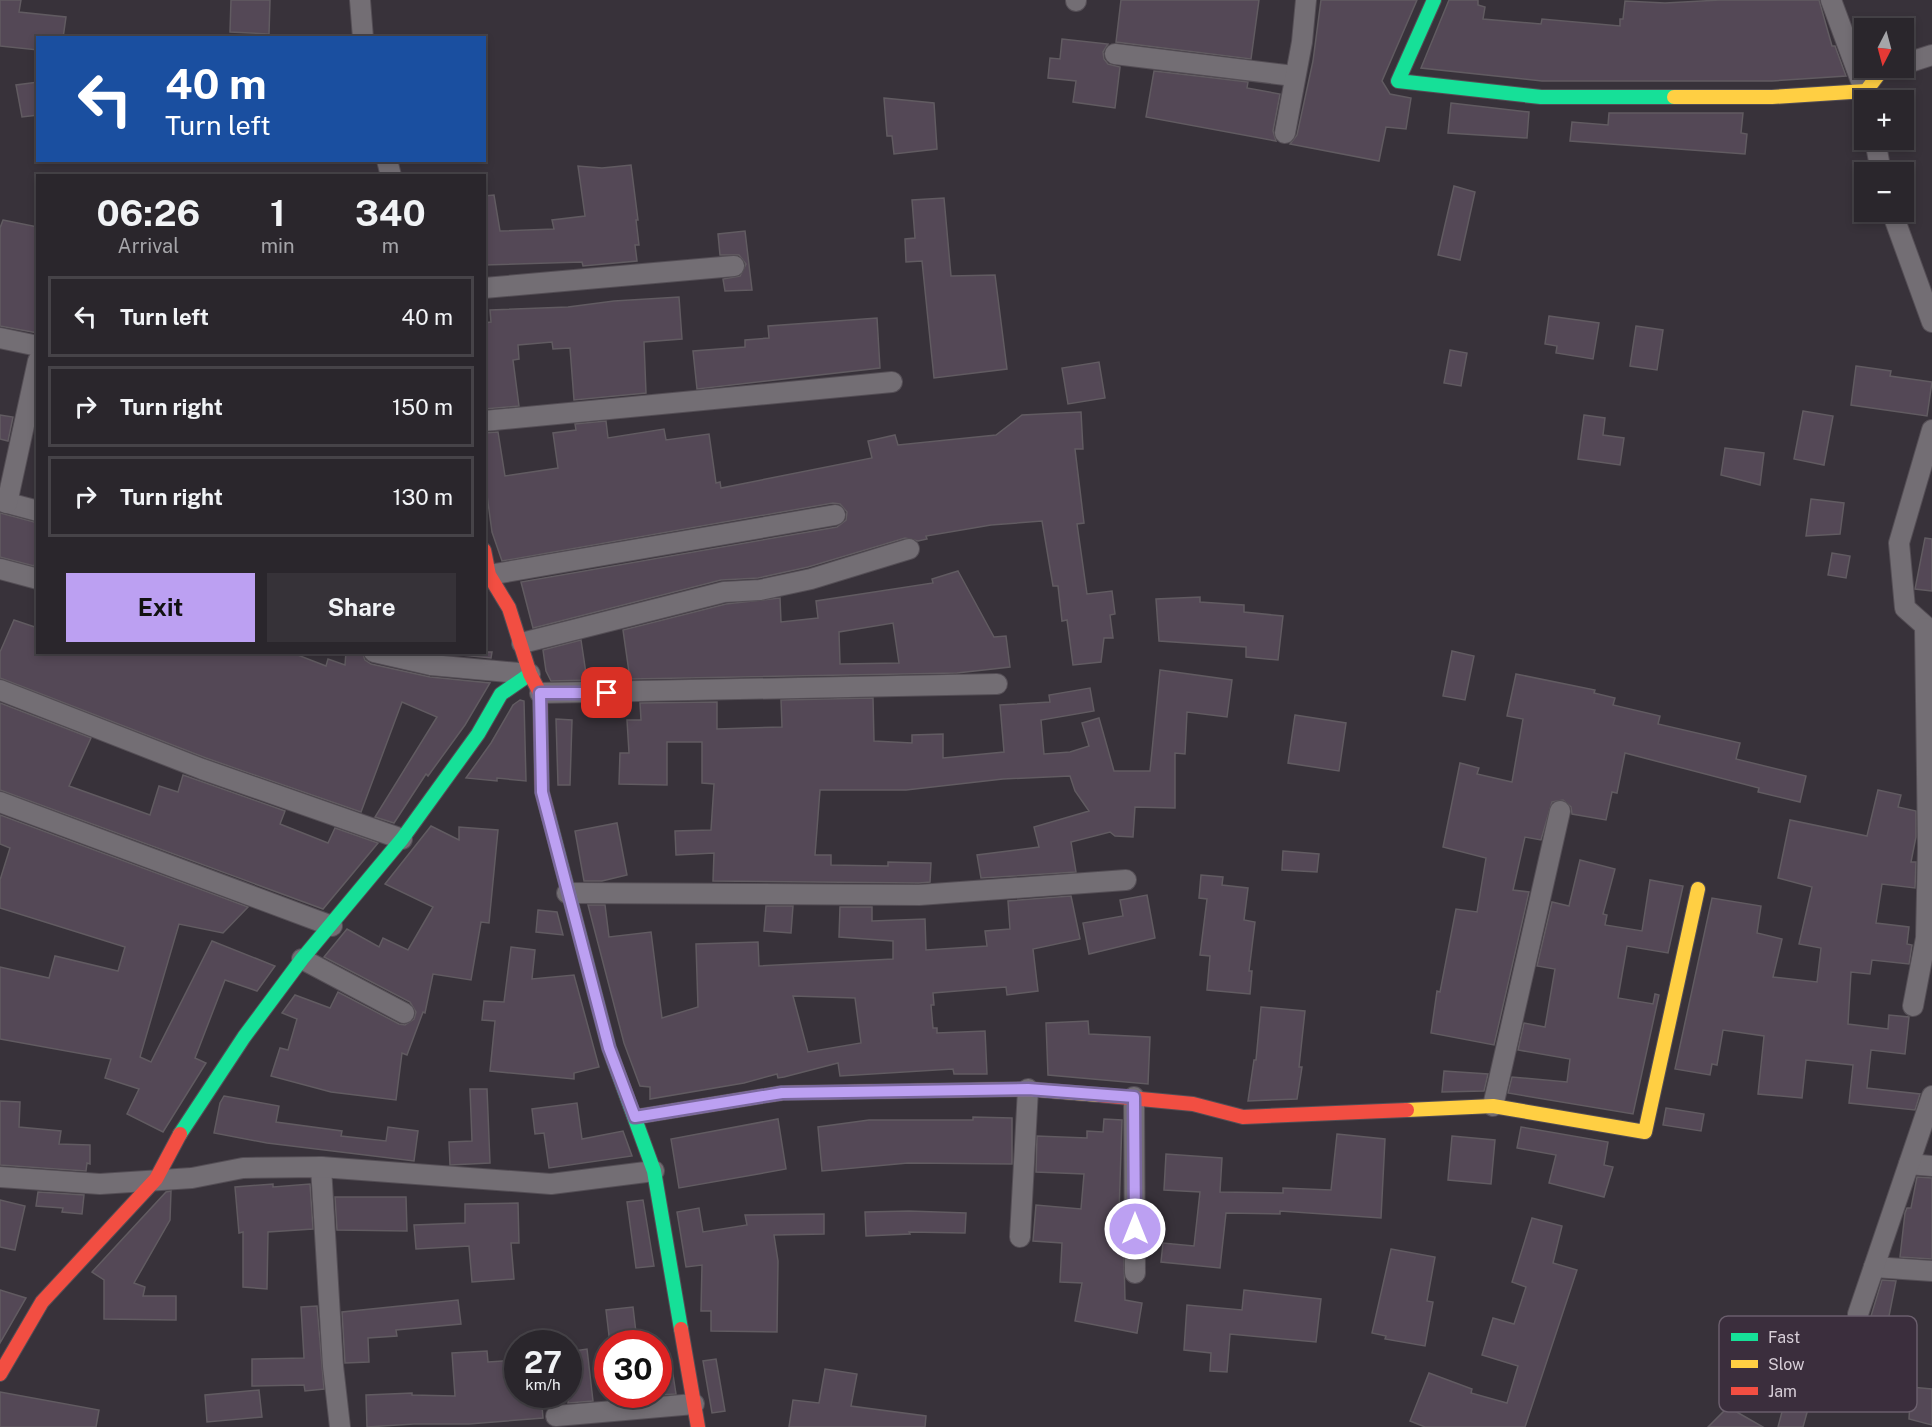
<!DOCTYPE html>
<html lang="en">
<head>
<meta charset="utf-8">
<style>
  body { margin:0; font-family:"Public Sans",sans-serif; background:#363238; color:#f1f3f6; height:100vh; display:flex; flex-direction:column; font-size:22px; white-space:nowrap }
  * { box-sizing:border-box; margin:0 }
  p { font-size:20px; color:#a5a5a9 }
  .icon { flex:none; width:33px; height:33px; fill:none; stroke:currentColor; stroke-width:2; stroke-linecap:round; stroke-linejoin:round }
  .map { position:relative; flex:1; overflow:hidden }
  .details { position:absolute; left:36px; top:174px; width:450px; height:480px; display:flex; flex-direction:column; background:#2a262c; border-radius:0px; box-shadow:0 3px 9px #0003,0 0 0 2px #464348 }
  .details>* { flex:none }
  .top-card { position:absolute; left:36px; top:36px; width:450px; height:126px; border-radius:0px; box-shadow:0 3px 9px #0003,0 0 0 2px #464348; background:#1a4fa0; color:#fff; overflow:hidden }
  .needle { width:39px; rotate:186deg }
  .tools { position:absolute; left:1854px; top:18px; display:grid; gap:12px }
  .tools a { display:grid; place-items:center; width:60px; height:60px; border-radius:0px; background:#2a262c; box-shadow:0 3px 9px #0003,0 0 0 2px #464348; font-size:30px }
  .speed { position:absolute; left:504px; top:1330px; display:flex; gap:12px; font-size:30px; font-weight:700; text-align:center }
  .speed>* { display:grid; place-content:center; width:78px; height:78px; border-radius:50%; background:#2a262c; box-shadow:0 3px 9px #0003,0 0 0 2px #464348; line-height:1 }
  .speed small { font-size:15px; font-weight:400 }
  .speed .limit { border:9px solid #d22; background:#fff; color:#111 }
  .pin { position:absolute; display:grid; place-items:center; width:51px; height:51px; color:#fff; margin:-26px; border-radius:12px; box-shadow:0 3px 9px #0006 }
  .me { position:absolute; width:66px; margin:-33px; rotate:0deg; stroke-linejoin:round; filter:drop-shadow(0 0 4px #0008) }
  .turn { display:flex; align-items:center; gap:21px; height:126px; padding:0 30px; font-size:27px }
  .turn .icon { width:78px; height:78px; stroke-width:2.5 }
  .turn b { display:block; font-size:42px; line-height:51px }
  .eta { display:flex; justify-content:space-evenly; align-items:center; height:102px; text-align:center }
  .eta b { font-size:36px; font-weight:700; line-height:42px }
  .primary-button { display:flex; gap:12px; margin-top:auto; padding:12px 30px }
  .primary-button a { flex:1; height:69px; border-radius:0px; background:#bca0f2; color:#111; font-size:24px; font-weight:700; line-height:69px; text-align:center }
  .primary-button a+a { background:#363238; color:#f1f3f6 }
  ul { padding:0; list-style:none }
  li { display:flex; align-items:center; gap:18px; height:81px; margin:0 12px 9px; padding:0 18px; border:3px solid #464348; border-radius:0px }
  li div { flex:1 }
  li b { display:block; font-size:22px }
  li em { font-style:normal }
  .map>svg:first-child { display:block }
  .building { fill:#544856; stroke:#615b61; stroke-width:1.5; fill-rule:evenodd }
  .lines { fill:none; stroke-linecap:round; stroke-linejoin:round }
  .street-casing { stroke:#544e55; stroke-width:22 }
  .fast-casing { stroke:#544e55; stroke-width:16 }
  .slow-casing { stroke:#544e55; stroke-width:16 }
  .jam-casing { stroke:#544e55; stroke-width:16 }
  .street { stroke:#736e74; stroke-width:20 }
  .fast { stroke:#16e098; stroke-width:14 }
  .slow { stroke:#ffcf43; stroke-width:14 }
  .jam { stroke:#f24e42; stroke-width:14 }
  .route-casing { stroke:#7a689d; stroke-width:15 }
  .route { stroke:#bca0f2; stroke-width:10 }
  .key { fill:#3b2e3d; stroke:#6a5e6c; stroke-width:1.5 }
  .key-label { font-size:16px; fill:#d7ced8 }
</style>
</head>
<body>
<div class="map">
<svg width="1932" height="1427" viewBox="0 0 1932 1427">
  <rect width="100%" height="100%" fill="#38323a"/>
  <g class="building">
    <polygon points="0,0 21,0 19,12 66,17 63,38 38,38 38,50 0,46"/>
    <polygon points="231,0 270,0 269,34 230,32"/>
    <polygon points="1121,0 1259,0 1251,59 1116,42"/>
    <polygon points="1321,0 1417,0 1382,81 1390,94 1411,98 1406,129 1386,127 1379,161 1290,144 1297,135 1313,61"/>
    <polygon points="1449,0 1478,0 1478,5 1485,7 1483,19 1541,24 1542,19 1620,26 1620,19 1623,19 1625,1 1665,3 1720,0 1819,0 1832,46 1835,46 1846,76 1772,81 1542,81 1421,68"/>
    <polygon points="1062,39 1108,44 1103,52 1104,59 1108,64 1120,67 1115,108 1073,102 1076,81 1048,78 1050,58 1060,59"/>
    <polygon points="1154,71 1248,82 1247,88 1280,94 1273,131 1276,141 1146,117"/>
    <polygon points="38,82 38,115 22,117 16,85"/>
    <polygon points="884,98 934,103 937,149 894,154 892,136 887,136"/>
    <polygon points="1451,103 1529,112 1527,138 1448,133"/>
    <polygon points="1609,113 1743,113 1741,133 1747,134 1745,154 1570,141 1572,122 1608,125"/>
    <polygon points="631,165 638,220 636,220 639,245 635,245 637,261 583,266 582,262 484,265 484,196 494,195 500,231 554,229 552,220 585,216 578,166 602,168"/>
    <polygon points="1454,186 1475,192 1460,260 1438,255"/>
    <polygon points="944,198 951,276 995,275 1007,369 934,378 922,261 906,262 905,239 915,238 912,200"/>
    <polygon points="3,220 38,227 38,333 0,326 0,228"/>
    <polygon points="745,231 752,290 725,291 723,279 740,276 746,264 739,255 720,255 718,234"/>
    <polygon points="679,297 682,339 644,342 646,393 574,400 570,348 553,349 552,342 518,345 519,359 513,360 519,406 484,409 484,323 491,322 490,310 568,307 614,301"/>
    <polygon points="1549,316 1599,323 1593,359 1556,353 1557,346 1545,344"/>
    <polygon points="877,318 880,368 697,389 693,351 745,347 745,340 769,338 768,326"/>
    <polygon points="1636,326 1663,330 1657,370 1630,366"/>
    <polygon points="1450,350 1467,353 1461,386 1444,383"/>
    <polygon points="1099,362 1105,398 1068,404 1062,368"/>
    <polygon points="1856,366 1891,371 1890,376 1932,382 1927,416 1851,405"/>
    <polygon points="1803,411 1833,416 1824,465 1794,459"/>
    <polygon points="1081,412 1083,449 1075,449 1084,523 1077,524 1087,594 1112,591 1115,614 1110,615 1113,638 1104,638 1101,662 1073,665 1067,620 1062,621 1058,586 1053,586 1042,521 991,525 926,536 927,539 918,541 905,538 808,567 758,578 721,580 533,628 521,582 837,527 846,520 847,512 840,504 833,503 502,561 492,532 484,473 484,433 498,432 505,476 558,468 553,433 576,430 575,424 606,421 608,438 664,429 666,440 709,434 716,483 720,482 721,488 872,458 868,441 895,435 898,445 996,435 1022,415"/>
    <polygon points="0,415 13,417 8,441 0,439"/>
    <polygon points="1584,415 1605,418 1603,435 1624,438 1620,465 1578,459"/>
    <polygon points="1725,448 1764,453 1760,485 1721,475"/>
    <polygon points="1811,499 1844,503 1840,534 1806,536"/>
    <polygon points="0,513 38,523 38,551 34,566 0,557"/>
    <polygon points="1925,538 1932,539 1932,591 1915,589"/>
    <polygon points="1832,553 1850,556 1846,578 1828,575"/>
    <path d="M958 571 994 637 1006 636 1010 667 957 673 630 679 623 630 726 604 780 598 781 622 818 618 816 601 933 583 932 579ZM893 623 899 663 840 664 839 632Z"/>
    <polygon points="1200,597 1200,602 1244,605 1244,612 1283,616 1278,660 1246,657 1246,647 1159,641 1156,599"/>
    <polygon points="14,620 38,628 38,652 290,652 326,666 328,659 345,665 346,652 362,652 365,660 371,664 430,677 490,683 465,725 428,776 426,774 394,823 375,817 437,717 402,702 361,812 206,758 0,678 0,652"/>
    <polygon points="581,640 587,680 551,681 546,671 543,650"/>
    <polygon points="1452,651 1474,656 1465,700 1443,696"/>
    <polygon points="430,652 492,652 491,658"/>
    <polygon points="1160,670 1232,680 1227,717 1187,712 1185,754 1175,753 1175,808 1135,807 1133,837 1115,836 1110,832 1071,842 1076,872 981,878 977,855 1039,847 1034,827 1089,811 1075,791 1070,776 1003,779 906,790 820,790 815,855 831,855 831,865 888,866 888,862 931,863 930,882 919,883 713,881 714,853 676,855 675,831 711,830 714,784 702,783 702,742 667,742 667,785 619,784 620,753 629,753 627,720 641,720 640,703 717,702 717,729 782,727 781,700 873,698 874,741 912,743 912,735 943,734 943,758 1004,752 1000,705 1050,702 1049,695 1090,688 1094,711 1041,720 1044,754 1070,752 1089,746 1082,723 1099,718 1114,771 1150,771"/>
    <polygon points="1516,674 1595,690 1594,693 1615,698 1613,705 1660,716 1658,724 1740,743 1736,759 1806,776 1800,802 1758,792 1759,788 1625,753 1617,793 1612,792 1606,820 1572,814 1571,807 1563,800 1552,802 1541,840 1525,837 1513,890 1529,892 1494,1045 1431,1033 1437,991 1440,992 1456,909 1477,912 1486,858 1443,847 1460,763 1479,768 1477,774 1512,782 1523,719 1507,716"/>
    <polygon points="520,700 524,701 526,781 497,778 497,781 466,778 491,743 513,705"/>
    <polygon points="0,703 91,738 69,786 150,815 159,786 178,792 183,775 285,811 280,824 328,843 335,828 378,843 323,909 0,790"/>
    <polygon points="1295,715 1346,723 1339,771 1288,763"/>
    <polygon points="556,719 572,720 570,785 558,785"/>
    <polygon points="1878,790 1901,795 1898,807 1916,811 1916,837 1911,862 1916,862 1915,888 1882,884 1876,923 1909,927 1907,944 1912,945 1909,964 1872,960 1870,974 1851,972 1848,1024 1888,1029 1889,1015 1909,1017 1905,1054 1871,1050 1867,1088 1920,1094 1915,1110 1849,1103 1853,1065 1806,1060 1802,1098 1758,1094 1764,1036 1723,1030 1717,1065 1712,1064 1710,1075 1675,1069 1712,898 1761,906 1757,933 1782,939 1773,977 1817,982 1821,948 1799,944 1812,887 1778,878 1790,820 1867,836"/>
    <polygon points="0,815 248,907 223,933 179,924 140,1057 151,1062 212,941 275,966 257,991 225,980 195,1058 206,1063 163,1132 127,1114 139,1089 105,1078 111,1059 0,1039 0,967 49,978 55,956 118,971 125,947 0,908 0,880 10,848 0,844"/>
    <polygon points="617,823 627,875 602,881 584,881 575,831"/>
    <polygon points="431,826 459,840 459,827 498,830 489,923 481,922 471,980 433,974 425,1013 423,1012 407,1055 402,1053 396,1100 331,1092 271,1076 280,1048 288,1050 297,1019 282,1013 295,995 330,1008 338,992 399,1024 405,1025 414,1019 416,1012 410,1002 324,957 347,929 379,947 383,938 408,950 433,907 385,884"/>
    <polygon points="1283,851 1319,854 1317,872 1282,870"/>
    <polygon points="1580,860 1615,869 1603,914 1607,915 1605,925 1642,931 1650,880 1683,886 1668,953 1627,946 1618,998 1653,1004 1655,994 1659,995 1633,1114 1508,1093 1512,1077 1567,1082 1570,1059 1518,1050 1524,1023 1545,1027 1555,969 1537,966 1552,902 1569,906"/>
    <polygon points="1201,875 1223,877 1222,885 1248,888 1244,920 1255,922 1249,971 1252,971 1250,994 1207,990 1210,956 1200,955 1207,899 1199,898"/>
    <polygon points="1147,895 1155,938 1089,954 1083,923 1123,916 1120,900"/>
    <path d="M1071 896 1080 939 1033 949 1038 991 1007 995 1006 987 933 993 934 1005H931L933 1028H937V1033L985 1031 987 1074H954L953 1069 840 1076 838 1063 784 1077 778 1078 777 1074 744 1083 650 1099V1087L640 1086 624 1043 588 905H605L609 937 651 932 662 1018 698 1007 696 944 758 942 759 966 893 959V941L839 937 840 907H872V921L925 919 926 950 987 946 985 931 1010 929 1008 901ZM793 996 855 998 861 1043 808 1052Z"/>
    <polygon points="766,906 793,906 791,933 764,931"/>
    <polygon points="538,910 557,912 563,935 536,932"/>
    <polygon points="511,947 535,950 532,979 574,975 599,1067 574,1073 574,1079 490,1071 495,1021 482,1020 484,1001 504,1002"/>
    <polygon points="1261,1007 1305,1011 1299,1067 1302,1067 1297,1099 1248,1101 1254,1060 1256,1060"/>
    <polygon points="1088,1021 1089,1034 1150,1037 1148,1084 1048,1075 1046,1023"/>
    <polygon points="1444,1071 1488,1074 1484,1091 1442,1092"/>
    <polygon points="470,1089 487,1089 490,1163 450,1165 449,1142 472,1141"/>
    <polygon points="224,1096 279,1106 276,1122 342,1131 341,1136 386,1141 388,1127 418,1131 414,1161 267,1143 214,1133 220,1103"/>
    <polygon points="0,1101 20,1102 19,1127 61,1131 59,1144 90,1145 90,1164 87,1163 86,1171 0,1165"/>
    <polygon points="577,1103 582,1139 623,1131 632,1156 549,1168 544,1133 535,1134 532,1109"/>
    <polygon points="1666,1108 1704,1114 1701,1131 1663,1125"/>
    <polygon points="973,1117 1012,1118 1012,1164 908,1163 822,1171 818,1127 869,1120 973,1120"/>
    <polygon points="778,1119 786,1169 679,1188 671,1139"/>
    <polygon points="1104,1119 1122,1120 1119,1213 1123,1213 1125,1300 1142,1303 1137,1333 1075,1321 1082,1283 1060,1282 1062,1243 1033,1241 1036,1205 1081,1209 1084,1174 1036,1172 1037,1136 1087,1138 1087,1131 1103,1132"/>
    <polygon points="1521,1127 1608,1142 1604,1165 1613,1167 1604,1197 1549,1183 1556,1155 1517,1148"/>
    <polygon points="1337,1134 1385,1139 1381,1218 1280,1211 1280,1214 1226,1213 1220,1268 1161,1262 1163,1243 1194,1246 1200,1192 1164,1190 1166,1154 1222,1158 1220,1192 1283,1193 1283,1188 1331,1190"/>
    <polygon points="1452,1136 1495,1140 1491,1184 1448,1180"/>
    <polygon points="1917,1177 1932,1178 1932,1259 1900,1257 1905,1213 1907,1208 1911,1208"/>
    <polygon points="273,1184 273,1187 310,1184 313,1229 268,1232 267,1289 243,1287 243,1232 239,1233 235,1187"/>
    <polygon points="171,1191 170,1220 134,1283 145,1287 143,1296 176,1296 176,1320 104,1319 104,1280 92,1272 166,1192"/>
    <polygon points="38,1192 84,1195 82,1214 62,1212 63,1208 36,1206"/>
    <polygon points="335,1197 406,1197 407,1231 337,1230"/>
    <polygon points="0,1200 25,1206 15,1250 0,1247"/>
    <polygon points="643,1200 654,1266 636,1268 627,1202"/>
    <polygon points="518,1203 519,1243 511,1243 514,1279 472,1282 469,1246 416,1249 414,1225 465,1223 465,1204"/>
    <polygon points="699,1208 703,1232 747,1225 745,1215 824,1214 824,1234 774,1235 778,1261 777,1332 711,1331 711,1311 701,1311 702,1265 686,1267 677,1212"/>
    <polygon points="909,1211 966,1213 965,1233 909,1232 910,1234 866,1236 865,1212"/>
    <polygon points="1532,1218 1562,1226 1553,1263 1577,1270 1525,1427 1425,1427 1410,1421 1429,1373 1472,1389 1471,1393 1507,1403 1518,1366 1482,1355 1493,1318 1514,1324 1526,1287 1512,1282"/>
    <polygon points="1391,1249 1435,1257 1427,1301 1433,1302 1425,1346 1385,1339 1386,1336 1372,1333"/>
    <polygon points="1882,1280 1896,1281 1888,1321 1912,1325 1907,1360 1849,1351 1836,1397 1813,1391 1803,1427 1778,1427 1789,1385 1773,1381 1809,1346 1841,1324 1868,1326"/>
    <polygon points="0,1290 26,1298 0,1343"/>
    <polygon points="1244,1290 1321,1299 1316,1342 1230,1334 1227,1372 1210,1371 1211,1353 1184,1350 1187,1305 1242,1310"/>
    <polygon points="458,1300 461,1324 396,1330 397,1336 368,1338 369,1362 345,1363 342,1312"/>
    <polygon points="317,1306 324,1389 305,1391 304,1385 252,1386 252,1359 304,1358 301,1307"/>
    <polygon points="633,1307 637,1341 610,1344 606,1310"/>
    <polygon points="587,1349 593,1401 568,1403 568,1352"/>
    <polygon points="487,1351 488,1362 518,1360 518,1395 541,1395 543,1418 469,1424 414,1424 367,1427 366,1395 412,1393 412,1395 455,1396 452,1353"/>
    <polygon points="716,1359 725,1411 712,1413 703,1361"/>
    <polygon points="672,1368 676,1394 658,1395 658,1370"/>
    <polygon points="825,1369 857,1374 851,1406 926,1416 925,1427 789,1427 793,1400 819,1403"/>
    <polygon points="1911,1387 1932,1389 1932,1425 1909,1419"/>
    <polygon points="259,1390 262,1417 207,1422 205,1395"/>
    <polygon points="0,1392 99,1410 96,1427 0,1427"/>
    <polygon points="1728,1407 1763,1427 1708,1427"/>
  </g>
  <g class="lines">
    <g class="street-casing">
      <g id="street">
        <polyline points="360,0 363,38"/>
        <polyline points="1831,0 1868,100"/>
        <polyline points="1076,1 1076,0"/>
        <polyline points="1115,54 1294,76"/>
        <polyline points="1904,64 1932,55"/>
        <polyline points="1285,133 1302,42 1306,0"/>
        <polyline points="1875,140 1881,172"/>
        <polyline points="387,160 391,176"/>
        <polyline points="1892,212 1932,322"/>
        <polyline points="484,288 734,266"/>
        <polyline points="0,338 38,346"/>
        <polyline points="484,421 892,382"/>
        <polyline points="1932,430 1899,543 1905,608 1932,632"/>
        <polyline points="0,501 38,511"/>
        <polyline points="7,503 38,361"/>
        <polyline points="0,569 38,579"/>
        <polyline points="489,575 835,515"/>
        <polyline points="522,643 724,592 760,590 811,579 909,549"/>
        <polyline points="374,652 431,665 530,674"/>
        <polyline points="0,690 202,769 402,839"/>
        <polyline points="540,693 997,684"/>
        <polyline points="0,802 332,926"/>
        <polyline points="567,893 919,895 1126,880"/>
        <polyline points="302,959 404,1013"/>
        <polyline points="1913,1006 1926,938 1928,847 1925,628"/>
        <polyline points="1134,1097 1135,1273"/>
        <polyline points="1493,1106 1560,811"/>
        <polyline points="1909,1164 1932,1166"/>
        <polyline points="321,1167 333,1366 340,1427"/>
        <polyline points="0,1177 100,1184 192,1178 243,1168 321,1167 551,1184 654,1171"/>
        <polyline points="1020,1237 1028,1089"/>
        <polyline points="1874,1267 1932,1271"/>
        <polyline points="1858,1314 1932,1096"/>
        <polyline points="556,1416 694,1404"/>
      </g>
    </g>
    <g class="fast-casing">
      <g id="fast">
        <polyline points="1434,0 1398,81 1541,97 1674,97"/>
        <polyline points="549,818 609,1048 654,1171 681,1329"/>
        <polyline points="180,1134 244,1037 302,959 402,839 478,734 501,694 530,674"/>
      </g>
    </g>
    <g class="slow-casing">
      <g id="slow">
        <polyline points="1674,97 1772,97 1866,91 1882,70 1891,68"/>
        <polyline points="1407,1110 1493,1106 1645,1132 1698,889"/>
        <polyline points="635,1117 782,1093 1028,1089 1099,1095"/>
      </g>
    </g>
    <g class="jam-casing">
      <g id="jam">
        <polyline points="484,550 489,575 509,608 530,674 540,693 542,792 549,818"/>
        <polyline points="1099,1095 1193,1104 1243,1117 1407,1110"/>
        <polyline points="681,1329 698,1427"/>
        <polyline points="0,1374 42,1302 156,1179 180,1134"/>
      </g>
    </g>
    <use href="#street" class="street"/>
    <use href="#fast" class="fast"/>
    <use href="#slow" class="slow"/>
    <use href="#jam" class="jam"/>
  </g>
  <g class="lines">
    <g class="route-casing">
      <polyline id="route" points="607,693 540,693 542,792 609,1048 635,1117 782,1093 1028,1089 1134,1097 1135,1229"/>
    </g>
    <use href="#route" class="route"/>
  </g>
  <rect x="1719" y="1316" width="198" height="96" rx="9" class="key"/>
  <rect x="1731" y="1333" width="27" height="8" fill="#16e098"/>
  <rect x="1731" y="1360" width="27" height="8" fill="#ffcf43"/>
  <rect x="1731" y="1387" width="27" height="8" fill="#f24e42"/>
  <g class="key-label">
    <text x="1768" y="1343">Fast</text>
    <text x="1768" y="1370">Slow</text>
    <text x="1768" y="1397">Jam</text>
  </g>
</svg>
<div class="tools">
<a><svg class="needle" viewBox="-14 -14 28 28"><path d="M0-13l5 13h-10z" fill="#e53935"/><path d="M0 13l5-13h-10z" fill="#a5a5a9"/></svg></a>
<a>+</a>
<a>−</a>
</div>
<div class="speed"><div>27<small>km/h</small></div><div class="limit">30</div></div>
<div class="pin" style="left:607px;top:693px;background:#d93025"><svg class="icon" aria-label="arrive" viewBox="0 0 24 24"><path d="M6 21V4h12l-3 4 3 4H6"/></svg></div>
<svg class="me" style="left:1135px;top:1229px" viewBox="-20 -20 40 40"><circle r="17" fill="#bca0f2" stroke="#fff" stroke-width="3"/><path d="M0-11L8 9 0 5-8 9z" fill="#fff"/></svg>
<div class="top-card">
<div class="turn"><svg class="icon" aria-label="left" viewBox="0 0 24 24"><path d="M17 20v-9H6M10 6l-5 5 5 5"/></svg><div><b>40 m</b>Turn left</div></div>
</div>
<section class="details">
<div class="eta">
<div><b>06:26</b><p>Arrival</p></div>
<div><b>1</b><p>min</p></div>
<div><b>340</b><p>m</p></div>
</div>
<ul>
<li><svg class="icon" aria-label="left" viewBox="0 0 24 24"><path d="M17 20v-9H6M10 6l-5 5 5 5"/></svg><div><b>Turn left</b></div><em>40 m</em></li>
<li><svg class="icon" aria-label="right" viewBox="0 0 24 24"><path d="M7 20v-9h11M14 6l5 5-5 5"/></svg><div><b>Turn right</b></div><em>150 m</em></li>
<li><svg class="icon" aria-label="right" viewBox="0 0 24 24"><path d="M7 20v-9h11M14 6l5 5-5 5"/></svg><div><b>Turn right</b></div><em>130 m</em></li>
</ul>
<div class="primary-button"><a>Exit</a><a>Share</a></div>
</section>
</div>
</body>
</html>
